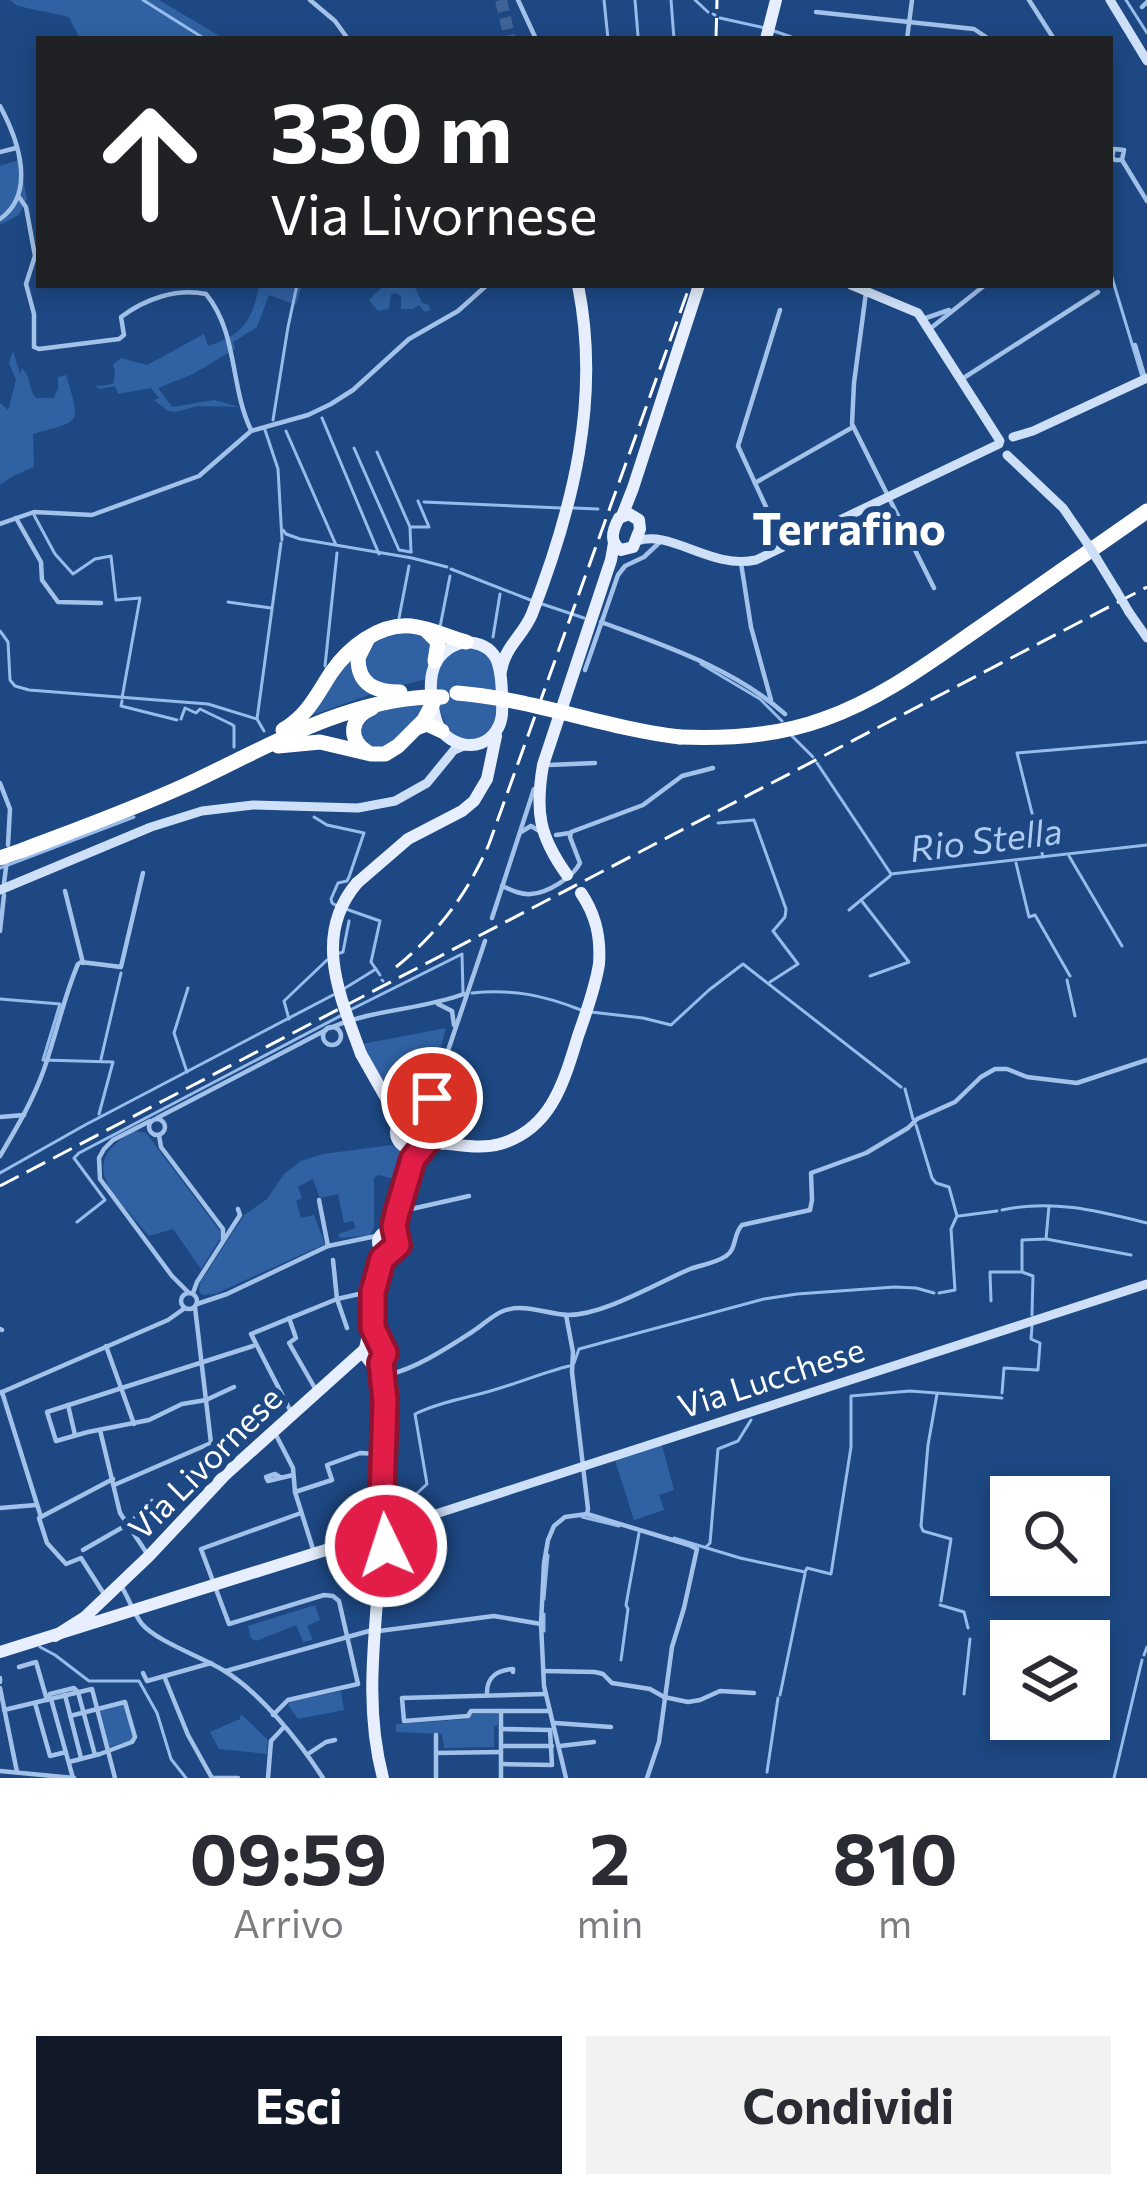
<!DOCTYPE html>
<html lang="it">
<head>
<meta charset="utf-8">
<style>
  body { margin:0; font-family:Commissioner,sans-serif; background:#f2f2f3; color:#2b2b33; height:100vh; display:flex; flex-direction:column; font-size:45px; white-space:nowrap }
  * { box-sizing:border-box; margin:0 }
  p { font-size:39px; color:#7c7c81 }
  .icon { flex:none; width:66px; height:66px; fill:none; stroke:currentColor; stroke-width:2; stroke-linecap:round; stroke-linejoin:round }
  .map { position:relative; height:1778px; overflow:hidden }
  .side { display:flex; flex-direction:column; background:#fff; flex:1 }
  .side>* { flex:none }
  .hud { position:absolute; left:36px; top:36px; width:1077px; height:252px; border-radius:0px; box-shadow:0 6px 18px #0003; background:#202124; color:#fff; overflow:hidden }
  .tools { position:absolute; left:990px; top:1476px; display:grid; gap:24px }
  .tools a { display:grid; place-items:center; width:120px; height:120px; border-radius:0px; background:#fff; box-shadow:0 6px 18px #0003; font-size:60px }
  .pin { position:absolute; display:grid; place-items:center; width:102px; height:102px; color:#fff; margin:-51px; border:6px solid #fff; border-radius:50%; box-shadow:0 3px 12px #0007 }
  .me { position:absolute; width:132px; margin:-66px; rotate:356deg; stroke-linejoin:round; filter:drop-shadow(0 0 9px #0008) }
  .turn { display:flex; align-items:center; gap:42px; height:252px; padding:0 36px; font-size:54px }
  .turn .icon { width:156px; height:156px; stroke-width:2.5 }
  .turn b { display:block; font-size:84px; line-height:102px }
  .eta { display:flex; justify-content:space-evenly; align-items:center; height:204px; text-align:center }
  .eta b { font-size:72px; font-weight:700; line-height:84px }
  .primary-button { display:flex; gap:24px; margin-top:auto; padding:24px 36px }
  .primary-button a { flex:1; height:138px; border-radius:0px; background:#111827; color:#fff; font-size:48px; font-weight:700; line-height:138px; text-align:center }
  .primary-button a+a { background:#f2f2f3; color:#2b2b33 }
  .map>svg:first-child { display:block }
  .green { fill:#3061a2 }
  .lines { fill:none; stroke-linecap:round; stroke-linejoin:round }
  .stream { stroke:#96bcec; stroke-width:3 }
  .primary-tunnel { stroke:#3f6396; stroke-width:12; stroke-dasharray:12 6; stroke-linecap:butt }
  .street { stroke:#a3c2ea; stroke-width:4.5 }
  .secondary { stroke:#cee0f8; stroke-width:9 }
  .primary { stroke:#e7effe; stroke-width:12 }
  .highway { stroke:#fff; stroke-width:15 }
  .rail { stroke:#fff; stroke-width:3; stroke-dasharray:21 9; stroke-linecap:butt }
  .secondary-bridge { stroke:#cee0f8; stroke-width:9 }
  .primary-bridge { stroke:#e7effe; stroke-width:12 }
  .highway-bridge { stroke:#fff; stroke-width:15 }
  .route-casing { stroke:#92132f; stroke-width:30 }
  .route { stroke:#e11d48; stroke-width:21 }
  .labels { text-anchor:middle; stroke-width:12; stroke-linejoin:round; paint-order:stroke }
  .street-label { font-size:33px; fill:#fff; stroke:#1d4883 }
  .water-label { font-size:36px; font-style:italic; fill:#aeccf2; stroke:#1d4883 }
  .district-label { font-size:45px; font-weight:bold; fill:#fff; stroke:#1d4883 }
</style>
</head>
<body>
<div class="map">
<svg width="1147" height="1778" viewBox="0 0 1147 1778">
  <rect width="100%" height="100%" fill="#1d4883"/>
  <g class="green">
    <polygon points="10,0 159,0 225,39 80,39 69,17 18,6"/>
    <polygon points="19,160 27,199 19,215 0,225 0,166"/>
    <path d="M259 285H302L296 305 269 295 257 327 233 342 235 349 193 374 158 388 172 407 214 400 240 407 198 406 176 412 168 411 154 400 159 398 151 388 118 394 115 386 99 389 94 385 100 386 113 384 115 372 113 364 121 358 147 365 204 334 208 346C243 335 253 320 259 285Z"/>
    <polygon points="384,285 414,285 422,303 429,305 430,310 425,312 419,305 413,309 401,309 401,296 395,293 391,295 389,309 378,311 369,300"/>
    <path d="M13 351 20 374 22 368C32 378 28 389 36 398H54L58 388V377L66 375C81 426 82 420 33 434L34 467 13 476 0 485V403L8 410 16 380 9 363Z"/>
    <path d="M401 630H417L436 642 427 679 387 689 373 684 362 666C370 639 375 639 401 630Z"/>
    <path d="M477 646 494 660C496 678 501 700 498 717 497 728 489 733 480 737 441 754 429 683 441 662 445 657 450 653 455 648Z"/>
    <polygon points="359,648 375,693 307,717 329,682"/>
    <polygon points="431,702 389,748 364,746 359,723 372,711"/>
    <path d="M446 1028 427 1097 421 1105 407 1107C385 1092 374 1068 362 1044Z"/>
    <path d="M135 1131 146 1133 220 1231V1239L201 1269 173 1229 149 1236C119 1198 71 1164 135 1131Z"/>
    <path d="M392 1145C405 1151 408 1168 403 1181L378 1175 374 1178V1228L370 1235 340 1238 338 1234 356 1228 353 1221 344 1223 338 1194 320 1198 313 1179 298 1187 302 1198 296 1201 301 1218 314 1215 325 1244 215 1294 202 1295 199 1291 200 1283 244 1215 267 1199 284 1174 301 1161 323 1154Z"/>
    <polygon points="662,1445 674,1490 659,1495 664,1510 634,1520 615,1460"/>
    <polygon points="315,1605 320,1620 307,1626 313,1640 303,1642 296,1625 256,1641 251,1638 248,1626"/>
    <polygon points="341,1691 344,1710 298,1719 288,1705 290,1702"/>
    <polygon points="124,1704 133,1740 109,1747 100,1709"/>
    <polygon points="498,1713 498,1725 494,1726 494,1747 444,1748 442,1734 396,1732 396,1724 468,1719 471,1714"/>
    <polygon points="241,1714 268,1740 267,1754 219,1749 210,1732 240,1719"/>
  </g>
  <g class="lines">
    <g class="stream">
      <polyline points="143,0 205,39"/>
      <polyline points="604,0 608,39"/>
      <polyline points="635,0 638,36"/>
      <polyline points="671,0 674,39"/>
      <polyline points="695,0 708,12"/>
      <polyline points="1126,0 1147,33"/>
      <polyline points="713,14 715,15"/>
      <polyline points="720,18 765,28"/>
      <polyline points="774,31 797,39"/>
      <polyline points="1110,271 1142,377"/>
      <polyline points="322,418 379,554"/>
      <polyline points="273,420 288,327 297,285"/>
      <polyline points="265,430 278,469 282,540"/>
      <polyline points="286,431 336,545"/>
      <polyline points="354,448 399,550 411,552"/>
      <polyline points="377,452 410,527 411,552"/>
      <polyline points="424,502 561,508"/>
      <polyline points="574,508 598,509"/>
      <polyline points="34,515 55,554 73,574 95,559 111,556 116,600 140,598 122,698"/>
      <polyline points="411,527 429,527 418,501"/>
      <polyline points="283,530 286,534 300,539 412,558 447,567"/>
      <polyline points="451,569 533,601"/>
      <polyline points="228,602 271,608"/>
      <polyline points="542,604 584,618"/>
      <polyline points="399,618 409,566"/>
      <polyline points="440,627 450,576"/>
      <polyline points="0,631 8,642 10,680 15,686 29,690 208,704 257,719"/>
      <polyline points="493,637 500,594"/>
      <polyline points="701,664 760,699 782,721"/>
      <polyline points="325,666 337,553"/>
      <polyline points="122,701 121,706 177,720"/>
      <polyline points="181,719 185,708 196,713 200,709 231,724 234,726 234,747"/>
      <polyline points="264,731 257,719 281,543"/>
      <polyline points="792,736 813,757"/>
      <polyline points="817,763 891,874"/>
      <polyline points="314,817 327,825 364,833 349,877 347,881 338,883 331,899 332,903 337,906"/>
      <polyline points="718,823 754,820 786,909 785,917 773,931 798,964 770,982"/>
      <polyline points="1069,856 1122,946"/>
      <polyline points="1043,857 1017,753 1147,742"/>
      <polyline points="1016,863 1029,917 1035,915 1070,976"/>
      <polyline points="0,868 134,817"/>
      <polyline points="891,874 1147,845"/>
      <polyline points="861,900 909,962 870,976"/>
      <polyline points="346,909 380,921 371,962 380,975"/>
      <polyline points="849,910 890,876"/>
      <polyline points="340,953 343,952 349,921"/>
      <polyline points="382,980 383,981"/>
      <polyline points="1067,980 1075,1016"/>
      <polyline points="342,990 376,969"/>
      <path d="M472 993C513 989 543 995 581 1010"/>
      <polyline points="0,999 60,1004 43,1060 113,1062 99,1114"/>
      <polyline points="352,1009 462,954 463,993"/>
      <polyline points="591,1012 643,1018 671,1025 709,990 743,964 901,1087"/>
      <polyline points="289,1019 284,1001 327,960"/>
      <polyline points="101,1059 121,973"/>
      <polyline points="187,1072 174,1033 188,988"/>
      <polyline points="905,1089 913,1119"/>
      <polyline points="916,1125 932,1178 936,1183 949,1187 957,1216 951,1229 955,1290 939,1293"/>
      <polyline points="0,1173 85,1125 333,995"/>
      <path d="M1002 1210C1052 1199 1098 1211 1147 1223"/>
      <polyline points="959,1216 997,1211"/>
      <polyline points="77,1222 105,1200 74,1158 79,1153 344,1014"/>
      <polyline points="1046,1239 1131,1255"/>
      <polyline points="991,1301 990,1272 1020,1272"/>
      <polyline points="1032,1315 1033,1276 1022,1272 1022,1240 1046,1239 1049,1206"/>
      <polyline points="574,1363 579,1349 764,1299 797,1294 895,1287 916,1288 934,1293"/>
      <polyline points="1002,1393 1004,1368 1038,1370 1040,1343 1031,1339 1032,1326"/>
      <polyline points="937,1394 928,1445 921,1526 923,1531 951,1539 941,1601"/>
      <path d="M416 1514 412 1498 427 1484 415 1414C441 1401 469 1398 497 1389 521 1382 545 1372 569 1366"/>
      <polyline points="582,1517 619,1526"/>
      <polyline points="674,1538 740,1558 805,1572 807,1568 831,1574 851,1447 851,1396 910,1391 1002,1398"/>
      <polyline points="706,1547 710,1543 718,1449 738,1441 751,1420"/>
      <polyline points="544,1599 548,1555"/>
      <polyline points="940,1605 964,1612 968,1628"/>
      <polyline points="544,1614 544,1631"/>
      <polyline points="40,1647 55,1655 89,1681 139,1681 157,1713 171,1759 186,1778"/>
      <polyline points="1144,1655 1147,1647"/>
      <polyline points="621,1660 628,1609 626,1605 639,1533"/>
      <polyline points="964,1694 970,1639"/>
      <polyline points="780,1695 805,1574"/>
      <polyline points="767,1772 778,1698"/>
      <polyline points="1114,1778 1142,1660"/>
    </g>
    <polyline class="primary-tunnel" points="501,0 510,39"/>
    <g class="street">
      <polyline points="310,0 335,21 348,39"/>
      <polyline points="518,0 536,39"/>
      <polyline points="1029,0 1054,39"/>
      <polyline points="1142,7 1147,2"/>
      <polyline points="816,12 974,29 989,39"/>
      <polyline points="907,39 912,0"/>
      <path d="M0 106C18 139 37 193 0 219"/>
      <polyline points="0,152 16,148"/>
      <polyline points="1122,160 1115,160 1112,157 1114,149 1124,150 1122,160 1147,201"/>
      <path d="M19 197 26 207 35 256 26 284 34 314V347L39 349 119 339 124 335 121 317C145 299 176 288 206 294 238 333 230 387 251 430"/>
      <polyline points="867,285 854,383 852,424 934,588"/>
      <polyline points="780,310 738,446 784,546"/>
      <polyline points="926,318 949,310"/>
      <polyline points="931,328 985,285"/>
      <polyline points="1135,345 1145,379"/>
      <polyline points="962,379 1098,292"/>
      <polyline points="755,483 853,427"/>
      <polyline points="16,518 41,562 42,580 58,602 101,603"/>
      <polyline points="0,524 34,512 92,515 199,476 251,431 308,415 331,404 353,390 409,339 458,311 487,285"/>
      <polyline points="741,563 751,627 771,700"/>
      <path d="M601 622C665 646 733 668 785 714"/>
      <polyline points="585,670 618,575 625,566 644,557 660,542"/>
      <polyline points="549,765 595,763"/>
      <polyline points="0,783 10,809 8,845"/>
      <polyline points="521,832 531,826 541,832"/>
      <polyline points="556,835 570,833"/>
      <polyline points="4,883 7,860"/>
      <path d="M502 886C511 890 521 895 531 894 548 893 573 877 580 863L570 837 571 832 643 805 682 776 713 768"/>
      <polyline points="65,891 83,963"/>
      <polyline points="492,918 534,789"/>
      <polyline points="0,931 4,895"/>
      <polyline points="438,1004 452,1011 454,1025"/>
      <circle cx="332" cy="1036" r="9"/>
      <path d="M330 1028C373 1009 420 1010 464 994"/>
      <polyline points="416,1115 427,1105"/>
      <polyline points="0,1117 24,1115"/>
      <polyline points="157,1118 326,1030"/>
      <circle cx="157" cy="1127" r="8"/>
      <polyline points="150,1121 113,1140 104,1149 99,1158 100,1179 172,1276 188,1292"/>
      <polyline points="428,1123 431,1101 485,941"/>
      <polyline points="159,1135 161,1147 223,1229 223,1240"/>
      <path d="M0 1156C16 1129 32 1102 43 1072 56 1036 63 999 78 964L81 962 121 967 143 873"/>
      <polyline points="319,1200 328,1246"/>
      <polyline points="398,1212 469,1196"/>
      <polyline points="333,1260 337,1299 347,1328"/>
      <circle cx="189" cy="1301" r="8"/>
      <polyline points="193,1293 197,1282 240,1215 238,1209"/>
      <polyline points="197,1304 227,1294 328,1246 381,1235"/>
      <polyline points="195,1307 211,1443 222,1470"/>
      <polyline points="566,1315 573,1352 572,1372 588,1509 587,1514 565,1517 554,1526 548,1540 544,1563 541,1624 544,1686 566,1778"/>
      <polyline points="289,1318 296,1338 289,1343 316,1390"/>
      <polyline points="0,1329 2,1330"/>
      <polyline points="106,1346 134,1424"/>
      <path d="M388 1375C417 1368 447 1348 472 1332 482 1326 491 1316 503 1311 524 1303 546 1314 568 1315 604 1315 657 1283 690 1269 701 1265 716 1263 726 1256 737 1249 733 1234 742 1225L810 1210 812 1200 811 1173 866 1153 908 1128 917 1119 955 1102 981 1077 995 1069H1007L1027 1077 1077 1083 1147 1060"/>
      <polyline points="234,1387 206,1400 182,1404 149,1420 88,1432 56,1441 47,1412 253,1346"/>
      <polyline points="2,1392 41,1517"/>
      <polyline points="0,1393 168,1320 185,1308"/>
      <polyline points="68,1405 75,1435"/>
      <polyline points="290,1410 251,1334 337,1299 359,1294 371,1285"/>
      <polyline points="100,1430 120,1513 146,1552"/>
      <polyline points="276,1435 293,1468 295,1492 313,1549"/>
      <polyline points="280,1477 275,1474 266,1477 268,1481 293,1475"/>
      <polyline points="114,1485 211,1443"/>
      <polyline points="295,1492 332,1480 327,1465 360,1453 378,1454"/>
      <polyline points="0,1508 36,1505"/>
      <polyline points="587,1514 689,1545 697,1549 684,1608 672,1647 659,1742 647,1778"/>
      <polyline points="83,1550 130,1523 152,1501"/>
      <path d="M120 1584C128 1596 133 1613 142 1624 156 1641 202 1657 223 1670 261 1693 299 1741 323 1778"/>
      <polyline points="104,1594 81,1558 66,1564 47,1543 39,1518 113,1479"/>
      <polyline points="379,1631 494,1616 541,1624"/>
      <polyline points="19,1667 36,1662 47,1700"/>
      <polyline points="226,1671 369,1631"/>
      <polyline points="544,1671 595,1672 603,1674 612,1683 650,1689 664,1697 688,1702 700,1700 720,1691 754,1693"/>
      <polyline points="143,1673 147,1681 211,1663"/>
      <polyline points="164,1676 188,1735 212,1778"/>
      <polyline points="0,1678 0,1682"/>
      <polyline points="0,1688 17,1772"/>
      <polyline points="78,1692 95,1755"/>
      <path d="M487 1692C487 1677 498 1670 513 1669V1672"/>
      <polyline points="65,1695 81,1758"/>
      <polyline points="47,1699 50,1694 74,1688 78,1692"/>
      <polyline points="51,1699 73,1778"/>
      <polyline points="35,1703 50,1756 66,1752"/>
      <polyline points="4,1710 92,1689 115,1778"/>
      <polyline points="501,1711 550,1711"/>
      <polyline points="273,1715 288,1700 358,1684 339,1601 333,1596 324,1595 229,1624 201,1549 301,1513"/>
      <polyline points="555,1723 611,1727"/>
      <polyline points="502,1729 550,1730"/>
      <polyline points="436,1735 436,1778"/>
      <polyline points="503,1746 552,1746"/>
      <polyline points="560,1746 594,1742"/>
      <polyline points="436,1753 501,1752"/>
      <polyline points="308,1754 326,1742 335,1740"/>
      <polyline points="69,1762 100,1754 132,1742 135,1737 125,1702 70,1716"/>
      <polyline points="501,1764 552,1765 550,1730"/>
      <polyline points="0,1771 74,1778"/>
      <polyline points="212,1778 238,1778"/>
      <polyline points="268,1778 271,1741 284,1727"/>
      <polyline points="501,1778 501,1711 471,1711 468,1716 404,1721 402,1698 546,1694"/>
    </g>
    <g class="secondary">
      <polyline points="1110,0 1147,61"/>
      <polyline points="851,285 918,313 1000,441"/>
      <polyline points="1013,437 1033,431 1147,378"/>
      <polyline points="1007,455 1063,508 1087,543"/>
      <path d="M637 541C671 529 711 570 756 560L999 444"/>
      <polyline points="1097,559 1116,590"/>
      <polyline points="1129,612 1147,638"/>
      <polyline points="0,890 151,827 202,811 253,805 358,808 395,801 427,783 454,750 466,745"/>
      <path d="M385 1491C390 1508 395 1516 413 1518"/>
      <polyline points="393,1521 411,1522 445,1511 1147,1284"/>
      <path d="M383 1570C388 1549 398 1534 418 1523"/>
    </g>
    <g class="primary">
      <polyline points="766,39 776,0"/>
      <path d="M629 514 639 520 640 529 633 547 621 550C608 542 613 529 619 518Z"/>
      <polyline points="622,516 633,488 699,285"/>
      <path d="M464 642C499 643 501 666 502 695 502 708 504 720 496 731 480 755 444 746 436 720 427 687 426 652 464 642Z"/>
      <path d="M501 671C505 646 523 636 532 614 573 508 601 399 578 285"/>
      <path d="M567 875C539 836 535 812 543 765L611 560 614 543"/>
      <polyline points="357,883 408,839 462,811 474,801 487,779 496,736"/>
      <polyline points="361,1054 390,1105 397,1125"/>
      <circle cx="413" cy="1132" r="17"/>
      <path d="M426 1144C451 1141 475 1151 500 1144 552 1129 564 1081 578 1036 586 1013 595 989 599 964 601 937 596 915 581 893"/>
      <circle cx="388" cy="1242" r="10"/>
      <path d="M382 1234C408 1212 401 1171 423 1147"/>
      <polyline points="366,1345 381,1256 380,1248"/>
      <polyline points="372,1363 380,1361 385,1353 383,1346 375,1342 366,1345 363,1353 380,1374"/>
      <circle cx="382" cy="1531" r="14"/>
      <polyline points="374,1520 382,1498 385,1401 382,1359"/>
      <path d="M375 1543 380 1564C375 1636 364 1707 383 1778"/>
      <polyline points="55,1636 85,1617 149,1556 226,1474 364,1350"/>
      <polyline points="0,1652 364,1538 373,1540"/>
    </g>
    <g class="highway">
      <polyline points="426,630 438,642 435,661"/>
      <path d="M367 640 358 658C358 685 376 692 400 692"/>
      <polyline points="416,728 427,724 442,731"/>
      <path d="M283 730C308 715 316 696 331 673 348 648 379 623 411 626 430 628 448 637 466 642"/>
      <path d="M680 737C729 739 778 736 824 719 883 698 931 661 982 626 1037 588 1092 549 1147 511"/>
      <polyline points="278,746 320,742 371,754 385,754 398,746 424,720 434,701"/>
      <path d="M367 752C347 739 350 717 372 708"/>
      <path d="M23 850C78 829 133 809 186 785 264 749 339 702 427 697"/>
    </g>
    <g class="rail">
      <polyline points="716,39 717,0"/>
      <path d="M396 967C438 933 468 893 489 844L690 285"/>
      <polyline points="0,1186 1147,587"/>
    </g>
    <g class="secondary-bridge">
      <polyline points="1087,543 1097,559"/>
      <polyline points="1116,590 1129,612"/>
    </g>
    <path class="primary-bridge" d="M357 883C312 936 340 996 361 1054"/>
    <g class="highway-bridge">
      <path d="M457 693C533 699 604 728 680 737"/>
      <polyline points="427,697 442,697"/>
      <polyline points="0,858 23,850"/>
    </g>
  </g>
  <g class="lines">
    <g class="route-casing">
      <polyline id="route" points="386,1546 395,1536 396,1529 385,1510 382,1498 385,1401 381,1363 385,1353 373,1328 373,1292 382,1259 398,1245 394,1226 397,1213 413,1159 430,1138 428,1123 432,1098"/>
    </g>
    <use href="#route" class="route"/>
  </g>
  <g class="labels">
    <g class="street-label">
      <text transform="translate(771 1378) rotate(-18)" y="12">Via Lucchese</text>
      <text transform="translate(205 1463) rotate(-45)" y="12">Via Livornese</text>
    </g>
    <g class="water-label">
      <text transform="translate(986 840) rotate(-7)" y="13">Rio Stella</text>
    </g>
    <g class="district-label">
      <text x="849" y="545">Terrafino</text>
    </g>
  </g>
</svg>
<div class="tools">
<a><svg class="icon" aria-label="search" viewBox="0 0 24 24"><circle cx="10" cy="10" r="6"/><path d="M15 15l6 6"/></svg></a>
<a><svg class="icon" aria-label="layers" viewBox="0 0 24 24"><path d="M12 4l9 5-9 5-9-5zM3 14l9 5 9-5"/></svg></a>
</div>
<div class="pin" style="left:432px;top:1098px;background:#d93025"><svg class="icon" aria-label="arrive" viewBox="0 0 24 24"><path d="M6 21V4h12l-3 4 3 4H6"/></svg></div>
<svg class="me" style="left:386px;top:1546px" viewBox="-20 -20 40 40"><circle r="17" fill="#e11d48" stroke="#fff" stroke-width="3"/><path d="M0-11L8 9 0 5-8 9z" fill="#fff"/></svg>
<div class="hud">
<div class="turn"><svg class="icon" aria-label="ahead" viewBox="0 0 24 24"><path d="M12 20V5M6 11l6-6 6 6"/></svg><div><b>330 m</b>Via Livornese</div></div>
</div>
</div>
<section class="side">
<div class="eta">
<div><b>09:59</b><p>Arrivo</p></div>
<div><b>2</b><p>min</p></div>
<div><b>810</b><p>m</p></div>
</div>
<div class="primary-button"><a>Esci</a><a>Condividi</a></div>
</section>
</body>
</html>
